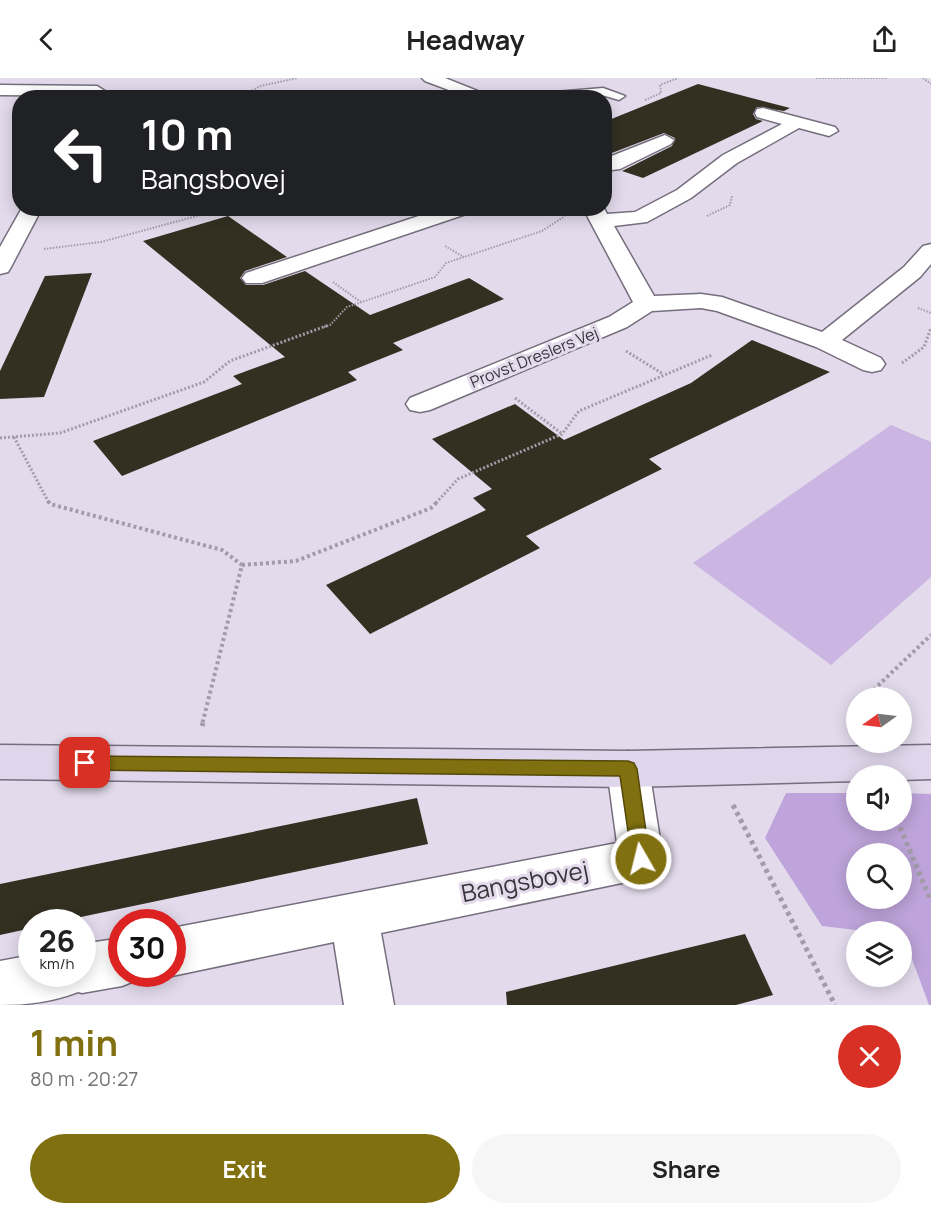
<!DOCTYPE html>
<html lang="en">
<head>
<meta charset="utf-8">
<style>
  body { margin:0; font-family:Manrope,sans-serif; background:#f6f6f6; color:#222; height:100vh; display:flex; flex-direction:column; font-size:22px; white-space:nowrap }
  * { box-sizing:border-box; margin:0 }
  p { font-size:20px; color:#767676 }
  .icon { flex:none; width:33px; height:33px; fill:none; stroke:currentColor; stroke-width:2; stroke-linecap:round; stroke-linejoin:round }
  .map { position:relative; height:927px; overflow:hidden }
  .sheet { display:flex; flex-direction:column; background:#fff; flex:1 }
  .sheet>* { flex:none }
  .guide { position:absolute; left:12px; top:12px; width:600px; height:126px; border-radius:24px; box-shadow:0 3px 15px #0003; background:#202124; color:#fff; overflow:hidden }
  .needle { width:39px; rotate:256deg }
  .controls { position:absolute; left:846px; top:609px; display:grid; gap:12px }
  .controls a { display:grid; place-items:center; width:66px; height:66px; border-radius:50%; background:#fff; box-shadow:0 3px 15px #0003; font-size:30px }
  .speed { position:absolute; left:18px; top:831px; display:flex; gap:12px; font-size:30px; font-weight:700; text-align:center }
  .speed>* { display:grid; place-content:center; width:78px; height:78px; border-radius:50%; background:#fff; box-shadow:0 3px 15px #0003; line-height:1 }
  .speed small { font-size:15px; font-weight:400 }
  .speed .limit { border:9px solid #d22; background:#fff; color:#111 }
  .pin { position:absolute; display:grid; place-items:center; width:51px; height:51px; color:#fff; margin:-26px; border-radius:12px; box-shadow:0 3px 9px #0006 }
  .me { position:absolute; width:66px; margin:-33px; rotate:352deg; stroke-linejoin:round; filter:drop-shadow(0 0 4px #0008) }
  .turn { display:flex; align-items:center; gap:21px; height:126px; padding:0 30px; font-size:27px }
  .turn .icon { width:78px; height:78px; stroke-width:2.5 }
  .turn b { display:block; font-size:42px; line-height:51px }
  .round { display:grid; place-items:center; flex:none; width:63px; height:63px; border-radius:32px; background:#f6f6f6 }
  .headline { display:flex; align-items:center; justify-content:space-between; height:102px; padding:0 30px }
  h1 { font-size:36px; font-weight:700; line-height:45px; color:#81700f }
  .primary-button { display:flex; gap:12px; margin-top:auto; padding:12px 30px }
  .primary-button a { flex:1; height:69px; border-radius:36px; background:#81700f; color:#fff; font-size:24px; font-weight:700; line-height:69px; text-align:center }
  .primary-button a+a { background:#f6f6f6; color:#222 }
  header { display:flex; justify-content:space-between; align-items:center; height:78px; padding:0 30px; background:#fff; font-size:27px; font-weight:700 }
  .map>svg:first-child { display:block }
  .green { fill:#cbb5e3 }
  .forest { fill:#bea4da; fill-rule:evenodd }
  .building { fill:#333022 }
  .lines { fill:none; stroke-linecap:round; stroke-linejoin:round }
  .lane-casing { stroke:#756e7d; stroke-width:3 }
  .street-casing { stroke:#756e7d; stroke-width:3 }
  .secondary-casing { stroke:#756e7d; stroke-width:3 }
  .path-far3 { stroke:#a29ca9; stroke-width:2; stroke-dasharray:1.5 1.5; stroke-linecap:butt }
  .path-far2 { stroke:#a29ca9; stroke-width:3; stroke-dasharray:2 2; stroke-linecap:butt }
  .path-far1 { stroke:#a29ca9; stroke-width:4; stroke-dasharray:3 3; stroke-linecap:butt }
  .path { stroke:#a29ca9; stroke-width:5; stroke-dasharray:4 4; stroke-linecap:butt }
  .lane { fill:#fff; fill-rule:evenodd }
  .street { fill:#fff; fill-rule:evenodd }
  .secondary { fill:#e0d6eb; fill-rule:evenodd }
  .route { fill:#81700f; stroke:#54490a; stroke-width:1.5 }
  .labels { text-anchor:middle; stroke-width:6; stroke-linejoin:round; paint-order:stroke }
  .far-street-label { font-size:16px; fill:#37343a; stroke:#e3dbec }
  .near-street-label { font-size:24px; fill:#37343a; stroke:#e3dbec }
</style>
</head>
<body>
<header><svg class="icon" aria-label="back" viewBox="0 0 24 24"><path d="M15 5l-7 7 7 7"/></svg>Headway<svg class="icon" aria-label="share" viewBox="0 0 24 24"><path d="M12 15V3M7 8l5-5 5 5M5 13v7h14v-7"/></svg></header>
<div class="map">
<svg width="931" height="927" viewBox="0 0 931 927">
  <rect width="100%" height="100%" fill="#e3dbec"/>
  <polygon class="green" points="891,347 931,364 931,499 831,587 693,485"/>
  <path class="forest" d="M786 715H856V742H902V715L931 716V927H929L902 854 864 853 822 848 765 760ZM856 776H902V820H856Z"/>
  <g class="building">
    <polygon points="698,6 790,30 784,33 757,29 753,36 756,41 763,43 643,100 622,93 672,68 675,60 664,55 604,78 604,44"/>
    <polygon points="228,138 287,179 245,193 240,200 246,207 263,207 305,193 370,237 469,200 504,221 393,265 403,272 348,294 357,302 122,398 93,363 242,306 233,298 285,279 143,163"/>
    <polygon points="92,195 44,319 0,321 0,293 45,198"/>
    <polygon points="752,262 830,294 649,381 662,391 526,458 540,470 370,556 326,507 486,432 473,420 492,411 432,361 515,326 564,362 691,305"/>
    <polygon points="417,720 428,766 57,844 32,844 32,850 0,857 0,806"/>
    <polygon points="745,856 773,917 736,927 507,927 506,914"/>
  </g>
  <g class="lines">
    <g class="lane-casing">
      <polygon id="lane" points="603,10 625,18 619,22 602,17 525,20 531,16"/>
    </g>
    <g class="street-casing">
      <g id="street">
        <polygon points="422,0 445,0 495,20 470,20 425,3"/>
        <polygon points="0,7 97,8 105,13 97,18 0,17"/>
        <polygon points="763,30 835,49 838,53 829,58 799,50 737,85 691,120 647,144 614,148 654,218 701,216 722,219 822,254 904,189 923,168 931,166 931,186 920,199 842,262 881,280 885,286 881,292 872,294 863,292 816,269 717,233 701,230 652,233 627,249 430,332 420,334 410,332 406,326 410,320 609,239 633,224 583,130 604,130 607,136 635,134 677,112 723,77 782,46 757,39 755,35 757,31"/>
        <polygon points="665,57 674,62 671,66 620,91 604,93 604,81"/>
        <polygon points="22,130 42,130 11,189 8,194 0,196 0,169"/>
        <polygon points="443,130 475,130 472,134 262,205 246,205 242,200 246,195"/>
        <polygon points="628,673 643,679 649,691 663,781 657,795 641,801 381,855 394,927 344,927 334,864 172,898 166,896 172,896 172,850 617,765 607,691 613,679"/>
        <path d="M122 860V896H142L139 901 122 908 82 915 78 914C52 924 28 927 0 927V883L32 877V896H82V866Z"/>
      </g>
    </g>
    <g class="secondary-casing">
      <polygon id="secondary" points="0,667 628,673 931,667 931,701 902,702 902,698 856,698 856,703 628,709 0,701"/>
    </g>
    <g class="path-far3">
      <polyline points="816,0 888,0"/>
      <polyline points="923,0 931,6"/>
      <polyline points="239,20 260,8 298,0"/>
      <polyline points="645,22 661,15 660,7 678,0"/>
      <polyline points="707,138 730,127 732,118"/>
      <polyline points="445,168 464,179"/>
      <polyline points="44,171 101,164 204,136 211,130"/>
      <polyline points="333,204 361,224"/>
      <polyline points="918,230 931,235"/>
      <polyline points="324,249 330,247 347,229 435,199 446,185 542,153 565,138"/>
    </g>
    <g class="path-far2">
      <polyline points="626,273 663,296"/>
      <polyline points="902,285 924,269 931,250"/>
      <polyline points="515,320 561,355"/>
      <polyline points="14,359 49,425"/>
      <polyline points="0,360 60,355 204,304 230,283 329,247"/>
      <polyline points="436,425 458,401 562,356 579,333 712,277"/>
    </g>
    <g class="path-far1">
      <polyline points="48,423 50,426 222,472 242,487 202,647"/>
      <polyline points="242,487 296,483 431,430 438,423"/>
      <polyline points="865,620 931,557"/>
    </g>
    <g class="path">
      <polyline points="202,648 203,645"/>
      <polyline points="733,727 835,927"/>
      <polyline points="897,742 931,823"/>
    </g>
    <use href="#lane" class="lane"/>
    <use href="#street" class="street"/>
    <use href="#secondary" class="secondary"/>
  </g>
  <polygon class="route" points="85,678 628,683 634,685 637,691 650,781 648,787 641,790 634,787 632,781 620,698 85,692 79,690 77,685 79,680"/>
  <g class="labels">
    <g class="far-street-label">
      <text transform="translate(534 279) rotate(-22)" y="6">Provst Dreslers Vej</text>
    </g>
    <g class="near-street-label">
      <text transform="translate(525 804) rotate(-11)" y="8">Bangsbovej</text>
    </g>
  </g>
</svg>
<div class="controls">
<a><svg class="needle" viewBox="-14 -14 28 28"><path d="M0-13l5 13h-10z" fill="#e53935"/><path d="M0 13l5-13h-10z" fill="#767676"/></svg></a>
<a><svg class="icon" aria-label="sound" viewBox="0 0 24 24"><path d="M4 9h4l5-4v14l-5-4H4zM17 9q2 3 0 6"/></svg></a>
<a><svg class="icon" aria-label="search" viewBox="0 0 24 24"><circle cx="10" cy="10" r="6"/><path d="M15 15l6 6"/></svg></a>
<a><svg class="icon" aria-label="layers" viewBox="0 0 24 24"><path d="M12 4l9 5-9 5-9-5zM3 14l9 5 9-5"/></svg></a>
</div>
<div class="speed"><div>26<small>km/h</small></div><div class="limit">30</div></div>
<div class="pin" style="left:85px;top:685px;background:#d93025"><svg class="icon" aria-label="arrive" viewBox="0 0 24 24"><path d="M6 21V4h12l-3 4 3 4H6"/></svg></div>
<svg class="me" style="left:641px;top:781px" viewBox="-20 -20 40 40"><circle r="17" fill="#81700f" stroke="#fff" stroke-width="3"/><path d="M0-11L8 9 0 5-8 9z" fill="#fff"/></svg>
<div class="guide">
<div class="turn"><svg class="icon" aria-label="left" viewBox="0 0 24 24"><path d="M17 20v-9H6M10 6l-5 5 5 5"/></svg><div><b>10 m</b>Bangsbovej</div></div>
</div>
</div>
<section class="sheet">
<div class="headline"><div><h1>1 min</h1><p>80 m · 20:27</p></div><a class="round" style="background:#d93025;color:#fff"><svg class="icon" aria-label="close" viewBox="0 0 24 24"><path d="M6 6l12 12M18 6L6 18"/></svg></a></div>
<div class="primary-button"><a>Exit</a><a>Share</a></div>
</section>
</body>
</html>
